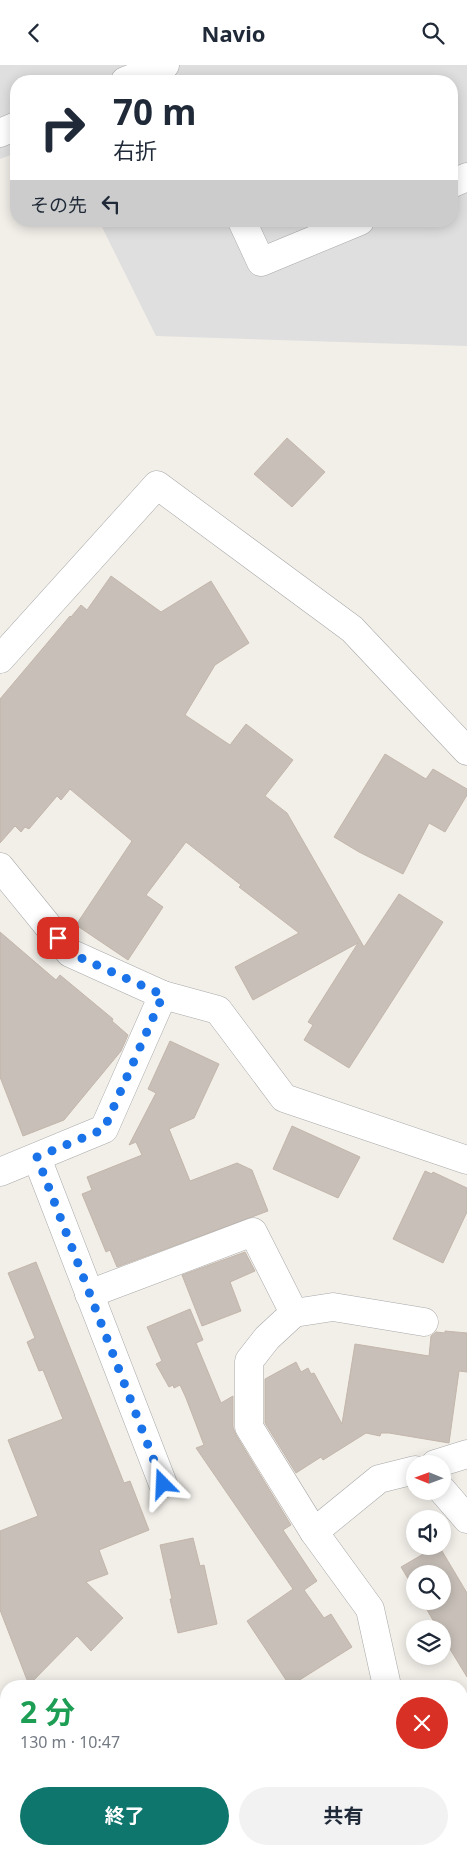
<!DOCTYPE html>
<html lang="ja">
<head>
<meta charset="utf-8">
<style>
  body { margin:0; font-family:"Noto Sans","Noto Sans JP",sans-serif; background:#f2f2f3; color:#1f2937; height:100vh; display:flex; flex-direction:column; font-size:19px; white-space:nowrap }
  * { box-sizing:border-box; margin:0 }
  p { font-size:16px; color:#747a83 }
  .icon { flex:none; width:28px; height:28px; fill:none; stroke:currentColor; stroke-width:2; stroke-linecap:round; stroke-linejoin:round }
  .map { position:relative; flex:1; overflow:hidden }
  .drawer { position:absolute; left:0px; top:1615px; width:468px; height:175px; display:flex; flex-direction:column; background:#fff; border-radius:20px 20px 0 0; box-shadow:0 2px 12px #0003 }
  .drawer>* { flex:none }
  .top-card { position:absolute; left:10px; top:10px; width:448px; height:152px; border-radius:20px; box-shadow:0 2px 12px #0003; background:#fff; color:#1f2937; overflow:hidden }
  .needle { width:32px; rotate:271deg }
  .controls { position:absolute; left:406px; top:1390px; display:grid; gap:10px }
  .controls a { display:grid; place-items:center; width:45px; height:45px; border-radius:50%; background:#fff; box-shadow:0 2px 12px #0003; font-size:25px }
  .pin { position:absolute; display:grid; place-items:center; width:42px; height:42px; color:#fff; margin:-21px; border-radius:10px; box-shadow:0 2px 8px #0006 }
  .me { position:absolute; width:55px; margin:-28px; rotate:339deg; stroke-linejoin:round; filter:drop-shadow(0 0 4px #0008) }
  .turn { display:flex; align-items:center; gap:18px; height:105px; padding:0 20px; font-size:22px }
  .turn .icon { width:65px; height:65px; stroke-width:2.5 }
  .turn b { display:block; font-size:35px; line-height:42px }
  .then { display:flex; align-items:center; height:48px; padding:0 20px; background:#0003; gap:10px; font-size:19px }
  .round { display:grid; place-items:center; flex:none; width:52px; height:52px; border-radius:26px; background:#f2f2f3 }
  .headline { display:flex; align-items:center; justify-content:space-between; height:85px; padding:0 20px }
  h1 { font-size:30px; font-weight:700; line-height:38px; color:#1e9e55 }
  .cta { display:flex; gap:10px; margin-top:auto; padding:10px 20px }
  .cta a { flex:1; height:58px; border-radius:30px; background:#0f766e; color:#fff; font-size:20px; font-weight:700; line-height:58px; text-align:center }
  .cta a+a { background:#f2f2f3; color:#1f2937 }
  header { display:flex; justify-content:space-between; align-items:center; height:65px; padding:0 20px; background:#fff; font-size:22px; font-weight:700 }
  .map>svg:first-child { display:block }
  .residential { fill:#e0dfdf }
  .building { fill:#c7bfb8; stroke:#c4b6ab }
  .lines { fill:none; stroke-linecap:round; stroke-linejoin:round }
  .minor-casing { stroke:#a9a9a9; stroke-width:29 }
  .major-casing { stroke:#a06b00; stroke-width:29 }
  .minor { stroke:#fff; stroke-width:28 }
  .major { stroke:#fcd6a4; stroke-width:28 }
  .route { stroke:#1a73e8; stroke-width:9; stroke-dasharray:0 16.2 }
</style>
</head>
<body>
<header><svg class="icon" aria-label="back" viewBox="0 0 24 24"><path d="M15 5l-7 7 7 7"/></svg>Navio<svg class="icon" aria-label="search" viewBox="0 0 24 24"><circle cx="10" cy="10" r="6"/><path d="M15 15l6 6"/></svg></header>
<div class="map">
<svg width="467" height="1790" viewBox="0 0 467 1790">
  <rect width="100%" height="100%" fill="#f2efe9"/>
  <polygon class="residential" points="0,0 467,0 467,281 156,271 99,156 451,156 451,16 16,16 16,88 0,94"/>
  <g class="building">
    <polygon points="287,373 325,407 292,442 254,409"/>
    <polygon points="111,511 161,547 211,516 249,578 215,600 185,650 230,680 246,659 293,695 265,731 287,748 364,882 399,829 443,857 349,1003 304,975 313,960 308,957 358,878 253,935 235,902 299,868 239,822 241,820 186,777 146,830 163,842 128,895 76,860 132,776 70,724 61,735 57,731 29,764 25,762 21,767 15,761 0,778 0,634 70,551 71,552 81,540 87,545"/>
    <polygon points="385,689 426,714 433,704 467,724 467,730 445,767 429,758 403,809 359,787 334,772"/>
    <polygon points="0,867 56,915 60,910 113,954 112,956 128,970 121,986 64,1055 23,1071 0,1012"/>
    <polygon points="170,976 219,999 194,1053 169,1064 190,1116 237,1098 252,1105 268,1146 117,1202 110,1185 106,1187 82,1129 92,1125 87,1112 142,1090 136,1077 129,1080 156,1028 148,1024"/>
    <polygon points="292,1061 360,1092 338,1133 273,1104"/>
    <polygon points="425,1106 432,1109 433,1107 467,1123 467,1147 443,1198 393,1174"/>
    <polygon points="245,1187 255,1206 230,1217 241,1246 202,1261 182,1210"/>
    <polygon points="36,1197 124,1418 130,1416 149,1465 99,1485 108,1509 86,1517 123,1553 91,1586 77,1571 29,1620 0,1545 0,1466 38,1451 8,1375 63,1354 43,1305 39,1306 27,1277 35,1273 8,1208"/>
    <polygon points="190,1244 203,1275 196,1278 221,1338 233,1331 233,1362 236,1370 291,1460 283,1465 317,1516 304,1525 324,1553 331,1549 352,1582 290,1621 247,1556 293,1524 196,1383 204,1380 186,1333 180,1320 174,1323 173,1320 169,1322 156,1299 162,1296 147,1262"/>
    <polygon points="445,1266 467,1268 467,1307 459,1306 449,1378 389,1368 381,1368 380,1371 366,1368 323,1395 321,1392 296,1408 265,1358 265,1314 296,1297 301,1307 308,1303 311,1309 314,1308 342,1359 355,1279 429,1291 431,1271 436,1267 445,1268"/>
    <polygon points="193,1473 200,1501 204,1500 217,1559 178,1568 170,1534 172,1534 160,1480"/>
    <polygon points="437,1481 439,1481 467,1528 467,1612 442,1571 442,1564 438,1564 422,1536 442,1536 442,1509 415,1509 415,1525 401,1502"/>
  </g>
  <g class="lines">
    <g class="minor-casing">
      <g id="minor">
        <polyline points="125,16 165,0"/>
        <polyline points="0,68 16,61"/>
        <polyline points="451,119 467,112"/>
        <polyline points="242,156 261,197 360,156"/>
        <polyline points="0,594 157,420 352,564 467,686"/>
        <polyline points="0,802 70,888 163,930 218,945 284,1033 467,1095"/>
        <polyline points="37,1093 163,1419"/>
        <polyline points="0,1107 104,1064 163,930"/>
        <polyline points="89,1229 253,1167 294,1248"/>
        <polyline points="435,1399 467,1389"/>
        <polyline points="442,1425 467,1454"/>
        <polyline points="314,1467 379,1414 415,1405"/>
        <polyline points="387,1621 370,1544 314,1467 249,1362 249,1296 267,1273 294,1248 333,1242 424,1257"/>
        <polyline points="423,1784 424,1790"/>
      </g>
    </g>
    <g class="major-casing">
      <g id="major">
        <polyline points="0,1706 6,1721"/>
        <polyline points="32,1784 35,1790"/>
      </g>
    </g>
    <use href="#minor" class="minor"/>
    <use href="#major" class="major"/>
  </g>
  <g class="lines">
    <polyline class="route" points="58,873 70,888 163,930 104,1064 37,1092 163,1419"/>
  </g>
</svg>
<div class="controls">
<a><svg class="needle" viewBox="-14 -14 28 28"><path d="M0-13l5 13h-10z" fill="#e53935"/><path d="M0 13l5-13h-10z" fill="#747a83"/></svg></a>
<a><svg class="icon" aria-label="sound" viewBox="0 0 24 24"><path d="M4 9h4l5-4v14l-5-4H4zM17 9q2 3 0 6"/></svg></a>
<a><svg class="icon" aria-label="search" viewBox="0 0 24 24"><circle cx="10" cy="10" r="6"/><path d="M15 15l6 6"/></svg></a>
<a><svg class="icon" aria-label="layers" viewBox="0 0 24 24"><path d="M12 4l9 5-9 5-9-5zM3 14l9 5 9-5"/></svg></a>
</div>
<div class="pin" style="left:58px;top:873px;background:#d93025"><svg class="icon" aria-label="arrive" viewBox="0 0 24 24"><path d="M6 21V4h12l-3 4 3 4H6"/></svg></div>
<svg class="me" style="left:163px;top:1419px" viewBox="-20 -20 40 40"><path d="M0-17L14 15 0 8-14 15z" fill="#1a73e8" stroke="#fff" stroke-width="4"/></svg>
<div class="top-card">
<div class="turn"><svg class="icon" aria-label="right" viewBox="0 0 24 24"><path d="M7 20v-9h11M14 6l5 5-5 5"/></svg><div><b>70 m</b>右折</div></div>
<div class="then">その先<svg class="icon" aria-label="left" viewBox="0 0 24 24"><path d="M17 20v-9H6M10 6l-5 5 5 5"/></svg></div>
</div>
<section class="drawer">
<div class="headline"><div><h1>2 分</h1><p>130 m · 10:47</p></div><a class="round" style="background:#d93025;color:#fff"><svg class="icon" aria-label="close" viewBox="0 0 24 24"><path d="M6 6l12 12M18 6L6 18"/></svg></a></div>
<div class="cta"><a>終了</a><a>共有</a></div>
</section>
</div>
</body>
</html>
